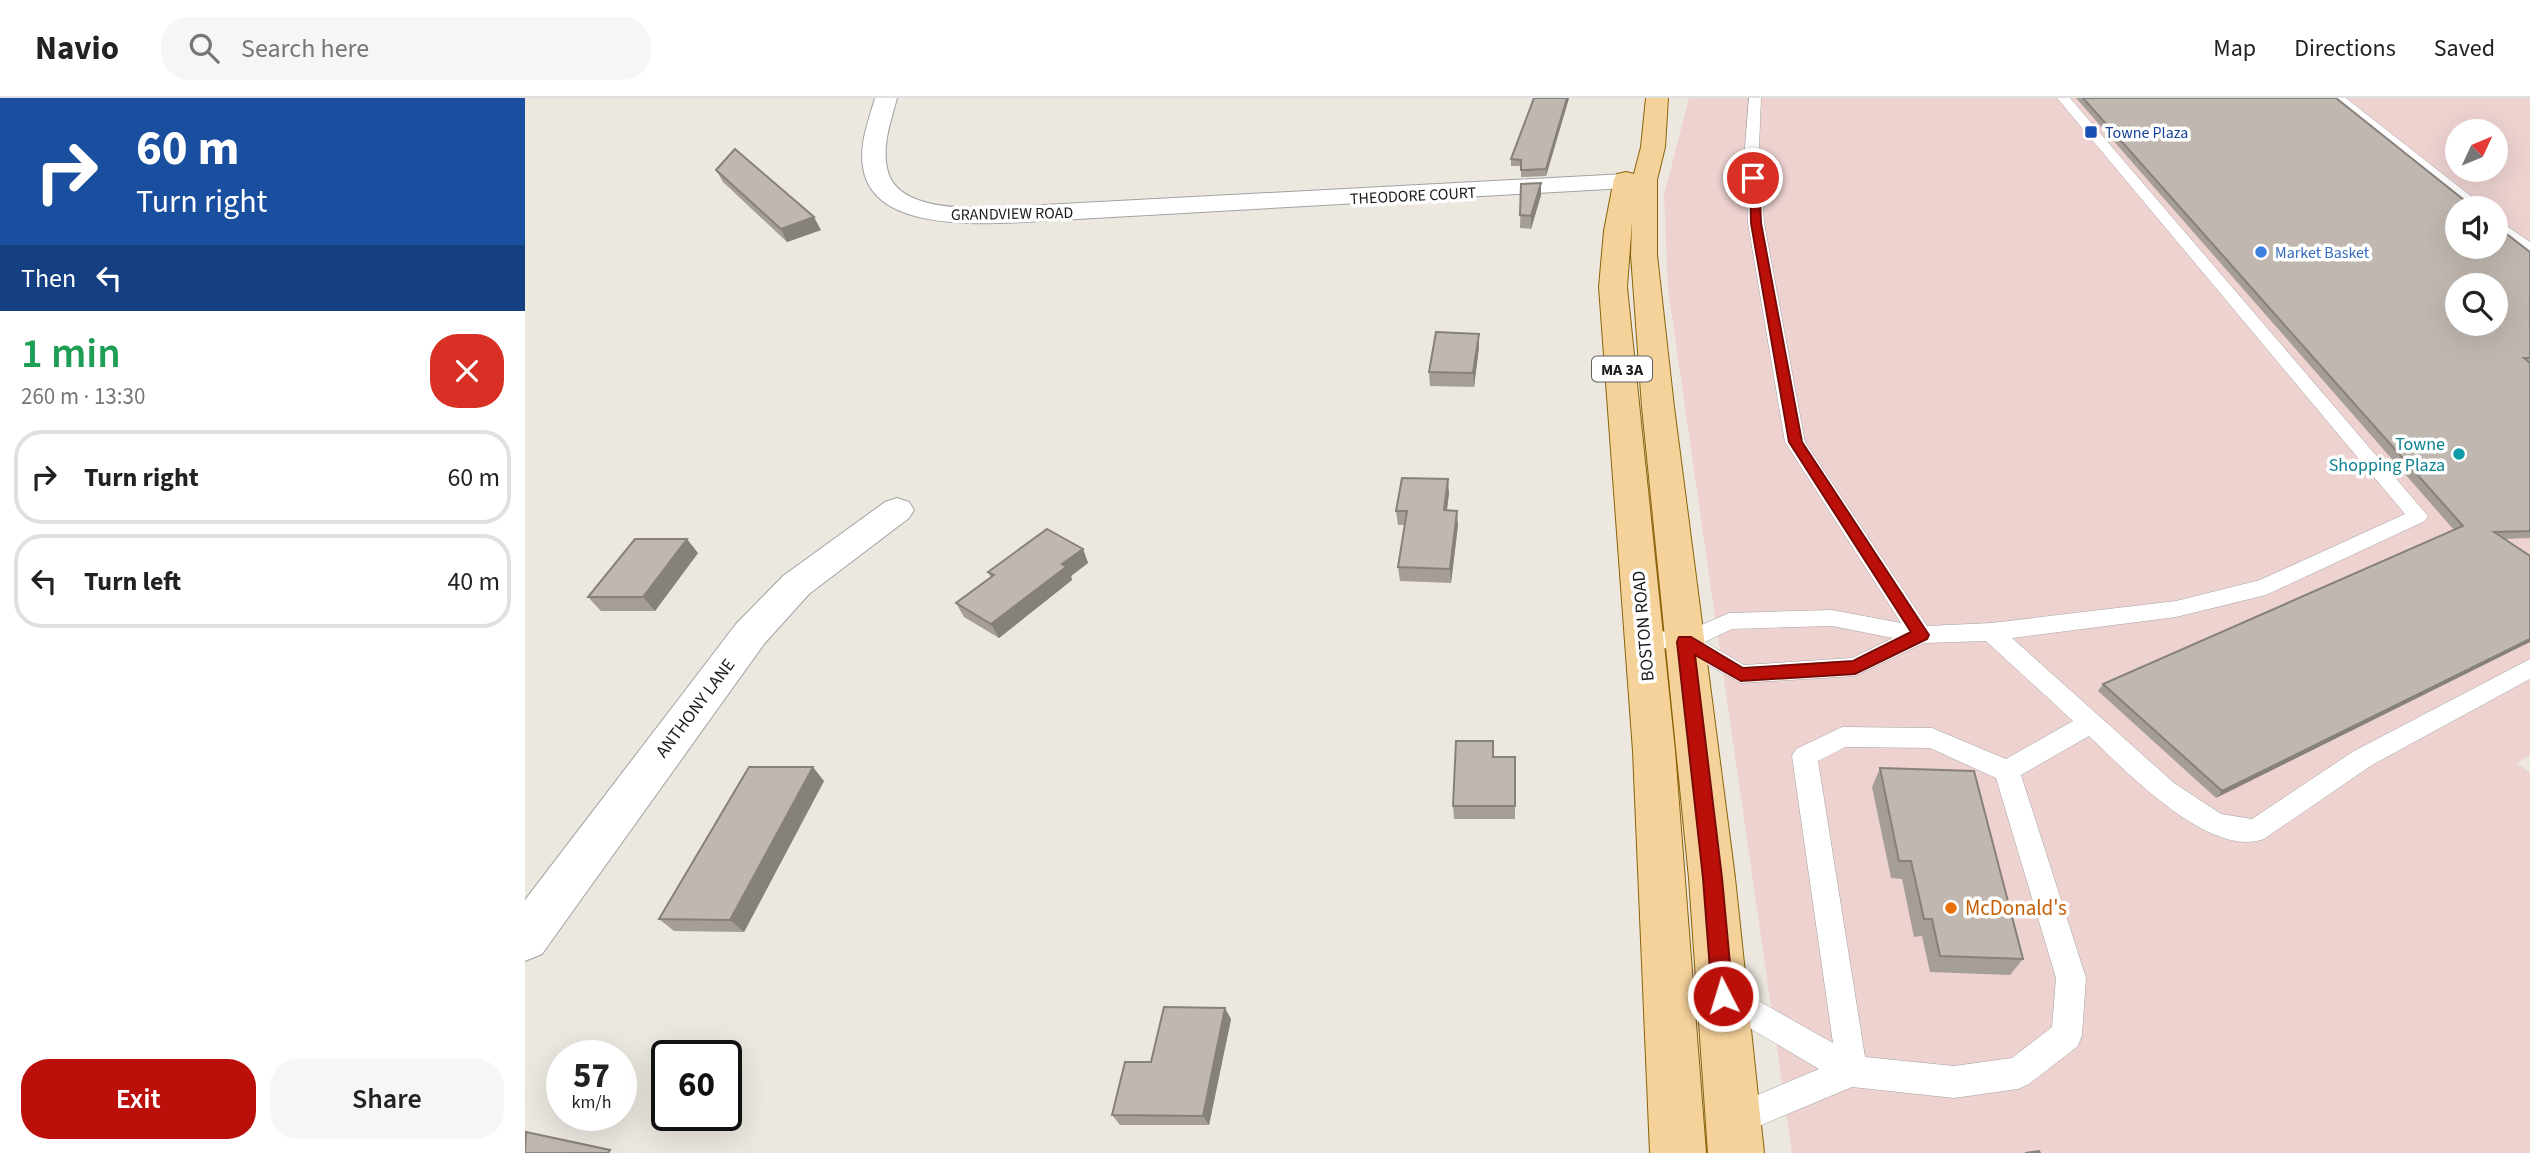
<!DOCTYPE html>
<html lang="en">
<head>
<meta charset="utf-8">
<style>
  body { margin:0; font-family:"Source Sans 3",sans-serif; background:#f6f6f6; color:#222; height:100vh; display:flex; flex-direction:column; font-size:26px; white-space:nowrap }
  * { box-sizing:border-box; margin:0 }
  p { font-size:23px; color:#767676 }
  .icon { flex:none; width:38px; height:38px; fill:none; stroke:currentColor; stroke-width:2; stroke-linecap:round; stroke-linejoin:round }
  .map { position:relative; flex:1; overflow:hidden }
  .details { display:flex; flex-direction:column; background:#fff; width:525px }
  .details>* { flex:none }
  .banner { background:#1a4fa0; color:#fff; overflow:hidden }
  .needle { width:46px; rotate:46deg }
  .buttons { position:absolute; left:1920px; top:21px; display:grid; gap:14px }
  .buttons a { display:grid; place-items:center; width:63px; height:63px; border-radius:50%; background:#fff; box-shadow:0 7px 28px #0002; font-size:35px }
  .speed { position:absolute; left:21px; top:942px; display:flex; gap:14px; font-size:35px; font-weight:700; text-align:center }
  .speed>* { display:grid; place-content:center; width:91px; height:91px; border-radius:50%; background:#fff; box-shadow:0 7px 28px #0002; line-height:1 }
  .speed small { font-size:18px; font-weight:400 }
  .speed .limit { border:4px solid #111; border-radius:10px; background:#fff; color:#111 }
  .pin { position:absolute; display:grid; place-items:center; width:60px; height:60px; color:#fff; margin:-30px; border:4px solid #fff; border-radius:50%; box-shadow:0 2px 7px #0007 }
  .me { position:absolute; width:77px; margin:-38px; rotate:355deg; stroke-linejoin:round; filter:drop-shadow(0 0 5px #0008) }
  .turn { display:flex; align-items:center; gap:24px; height:147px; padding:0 21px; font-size:32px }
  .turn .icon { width:91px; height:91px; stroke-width:2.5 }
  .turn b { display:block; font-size:49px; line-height:60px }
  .then { display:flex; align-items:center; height:66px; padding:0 21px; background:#0003; gap:14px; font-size:26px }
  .round { display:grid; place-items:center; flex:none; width:74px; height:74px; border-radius:28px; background:#f6f6f6 }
  .head { display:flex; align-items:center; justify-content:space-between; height:119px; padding:0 21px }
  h1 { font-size:42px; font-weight:600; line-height:52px; color:#1e9e55 }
  .primary-button { display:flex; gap:14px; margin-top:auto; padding:14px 21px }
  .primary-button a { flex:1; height:80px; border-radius:28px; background:#bb100a; color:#fff; font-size:28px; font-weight:600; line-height:80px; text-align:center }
  .primary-button a+a { background:#f6f6f6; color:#222 }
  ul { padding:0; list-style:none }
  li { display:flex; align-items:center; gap:21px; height:94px; margin:0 14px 10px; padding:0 7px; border:4px solid #e0e0e0; border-radius:28px }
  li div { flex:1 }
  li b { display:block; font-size:26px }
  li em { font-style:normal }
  header { display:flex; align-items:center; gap:42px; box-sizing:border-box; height:98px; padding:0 35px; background:#fff; border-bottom:2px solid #e0e0e0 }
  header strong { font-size:33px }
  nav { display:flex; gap:38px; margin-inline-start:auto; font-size:24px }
  .search { width:490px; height:63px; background:#f6f6f6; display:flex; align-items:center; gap:18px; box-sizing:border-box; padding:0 24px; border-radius:28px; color:#767676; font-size:26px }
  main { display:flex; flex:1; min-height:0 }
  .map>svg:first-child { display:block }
  .commercial { fill:#edd2d0; fill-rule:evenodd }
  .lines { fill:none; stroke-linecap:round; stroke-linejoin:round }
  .lane-casing { stroke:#a2a2a2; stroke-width:1 }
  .street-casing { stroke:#a2a2a2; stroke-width:2 }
  .primary-casing { stroke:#8a6208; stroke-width:2 }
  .lane { fill:#fff; fill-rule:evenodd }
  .street { fill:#fff; fill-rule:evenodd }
  .primary { fill:#f6d29b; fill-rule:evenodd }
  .wall { fill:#a59e97 }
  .shaded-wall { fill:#86817b }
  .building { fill:#c0b8b0; stroke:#86817b; stroke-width:2; fill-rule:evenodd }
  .route { fill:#bb100a; stroke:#7a0a06; stroke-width:2 }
  .transit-dot { fill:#1a4fb4; stroke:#fff; stroke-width:2.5 }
  .shop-dot { fill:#3f7fe0; stroke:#fff; stroke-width:2.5 }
  .culture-dot { fill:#0f9aa8; stroke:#fff; stroke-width:2.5 }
  .food-dot { fill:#e8710a; stroke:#fff; stroke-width:2.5 }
  .labels { text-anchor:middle; stroke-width:7; stroke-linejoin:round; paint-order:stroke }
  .far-transit-label { font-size:16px; fill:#164399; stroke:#fff; text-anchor:start }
  .far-street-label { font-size:16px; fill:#1b1b1b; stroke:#fff }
  .far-shop-label { font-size:16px; fill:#366cbe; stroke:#fff; text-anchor:start }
  .shield { fill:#fff; stroke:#5f5f5f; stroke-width:2 }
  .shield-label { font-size:16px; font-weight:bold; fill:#1b1b1b }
  .culture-label { font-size:18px; fill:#0d838f; stroke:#fff; text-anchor:end }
  .street-label { font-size:18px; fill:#1b1b1b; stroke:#fff }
  .near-food-label { font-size:21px; fill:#c56008; stroke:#fff; text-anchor:start }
</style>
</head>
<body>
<header>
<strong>Navio</strong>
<div class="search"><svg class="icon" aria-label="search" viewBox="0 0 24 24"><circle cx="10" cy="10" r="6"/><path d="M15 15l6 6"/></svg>Search here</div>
<nav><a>Map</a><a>Directions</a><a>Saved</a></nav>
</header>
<main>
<section class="details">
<div class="banner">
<div class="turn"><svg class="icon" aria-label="right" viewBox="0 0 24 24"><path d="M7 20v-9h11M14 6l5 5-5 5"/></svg><div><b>60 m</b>Turn right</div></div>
<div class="then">Then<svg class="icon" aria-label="left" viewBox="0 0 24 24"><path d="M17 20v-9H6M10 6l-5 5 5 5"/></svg></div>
</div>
<div class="head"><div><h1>1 min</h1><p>260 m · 13:30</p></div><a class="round" style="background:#d93025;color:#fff"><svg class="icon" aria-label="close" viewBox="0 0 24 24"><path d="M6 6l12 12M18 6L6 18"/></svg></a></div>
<ul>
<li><svg class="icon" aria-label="right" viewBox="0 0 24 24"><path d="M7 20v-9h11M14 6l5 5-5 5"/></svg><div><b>Turn right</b></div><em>60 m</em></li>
<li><svg class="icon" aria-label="left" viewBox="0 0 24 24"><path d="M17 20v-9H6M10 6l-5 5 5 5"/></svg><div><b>Turn left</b></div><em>40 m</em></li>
</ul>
<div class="primary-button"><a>Exit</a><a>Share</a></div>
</section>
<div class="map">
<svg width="2005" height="1055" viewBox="0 0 2005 1055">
  <rect width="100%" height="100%" fill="#ece8e0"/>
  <path class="commercial" d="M1164 0H2005V657L1992 665 2005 675V1055H1267L1143 191 1139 97ZM1932 33H1970V72H1932ZM1932 110H1970V149H1932ZM1932 187H1970V226H1932Z"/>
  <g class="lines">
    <g class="lane-casing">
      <g id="lane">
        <path d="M1224 0H1236L1234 49 1239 125 1280 344 1402 528 1466 525 1651 503 1735 482 1880 416 1532 0H1545L1903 418 1900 423 1741 497 1651 519 1487 540 1649 685 1696 716 1727 721 1829 653 2005 561V581L1847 667 1739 741C1684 761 1601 673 1564 638L1496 677 1561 880 1557 937 1553 948 1504 986 1493 991 1429 1000 1327 989 1208 1039 1197 1034 1192 1023 1197 1012 1294 971 1189 909 1184 899 1189 889 1199 885 1209 889 1308 945 1267 658 1271 651 1317 629 1407 630 1481 661 1548 623 1461 543 1399 545 1330 578 1216 585 1156 552 1111 547 1107 541 1111 535 1119 532 1158 535 1204 515 1307 512 1376 525 1260 344 1223 125 1220 49ZM1307 528 1368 540 1327 560 1219 567 1180 544 1207 531ZM1320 649 1405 650 1471 680 1531 880 1527 929 1487 960 1429 968 1340 959 1293 663Z"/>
        <polygon points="1807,0 1821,0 1961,110 1945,110"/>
        <polygon points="1970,120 2005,144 2005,157 1999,155 1970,132"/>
      </g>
    </g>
    <g class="street-casing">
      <g id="street">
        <path d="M350 0H372C366 23 357 47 362 70 371 119 462 110 499 108L1100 76 1109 78 1112 83 1109 88 1100 90 499 124C452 126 347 133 338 69 334 46 344 22 350 0Z"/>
        <polygon points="372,400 384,404 389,412 384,420 284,496 239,546 17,856 0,863 0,802 211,526 258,478 360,404"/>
      </g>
    </g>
    <g class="primary-casing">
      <polygon id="primary" points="1121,0 1143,0 1140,49 1132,82 1132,157 1149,309 1210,780 1239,1055 1183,1055 1164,780 1117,309 1106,157 1107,123 1102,189 1150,653 1181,1055 1125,1055 1108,653 1074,189 1079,133 1089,81 1092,76 1101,74 1109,76 1116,49"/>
    </g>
    <use href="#lane" class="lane"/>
    <use href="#street" class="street"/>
    <use href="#primary" class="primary"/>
  </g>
  <g class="wall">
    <polygon points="1009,0 1044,0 1021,78 996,79 996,68 986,68 986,61"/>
    <polygon points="1551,0 1811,0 2005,154 2005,440 1979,441 1691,700 1573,593 1578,586 1929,432"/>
    <polygon points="191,72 296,132 262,144 198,84"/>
    <polygon points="1016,85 1016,97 1006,131 995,130 996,86"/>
    <polygon points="954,249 949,289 905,288 904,274"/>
    <polygon points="924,395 922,412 933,427 926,485 875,483 873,469 880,427 873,427 871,413"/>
    <polygon points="558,451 563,465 546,478 547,482 474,540 439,519 431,505 466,480 463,474"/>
    <polygon points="173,455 130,513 76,513 63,499"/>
    <polygon points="968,659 990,659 990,721 929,721 928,708"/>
    <polygon points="1355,670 1498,861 1485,877 1405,874 1397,838 1389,839 1377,781 1366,780 1347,689"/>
    <polygon points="299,683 219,834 149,833 134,821"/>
    <polygon points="706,921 684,1027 595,1027 587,1017 626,964"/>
    <polygon points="217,996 197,1029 146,1021 138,1016"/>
  </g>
  <g class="shaded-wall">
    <polygon points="1042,0 1044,0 1021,78 1021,71"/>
    <polygon points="1016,85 1016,97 1006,131 1006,118"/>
    <polygon points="289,119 296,132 262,144 256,131"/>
    <polygon points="954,236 954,249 949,289 948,275"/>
    <polygon points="923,381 924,395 920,426 919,412"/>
    <polygon points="932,413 933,427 926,485 925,471"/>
    <polygon points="162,441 173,455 130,513 118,499"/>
    <polygon points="558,451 563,465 546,478 547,482 474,540 466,526 537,466"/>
    <polygon points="2005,541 2005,544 1691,700 1697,693"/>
    <polygon points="288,669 299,683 219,834 205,822"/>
    <polygon points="700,910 706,921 684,1027 678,1018"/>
    <polygon points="209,991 217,996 197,1029 188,1024 193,1017 201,1017 201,1003"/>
  </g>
  <g class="building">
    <polygon points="1009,0 1042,0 1021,71 996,72 996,62 986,61"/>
    <path d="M1558 0H1811L1949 110H1932V149H1970V127L2005 154V260H1999L2005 265V433L1969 434 2005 458V541L1697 693 1578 586 1938 428ZM1932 187H1970V226H1932Z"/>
    <polygon points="210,51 289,119 256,131 191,72"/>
    <polygon points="1016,85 1006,118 995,117 996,86"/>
    <polygon points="911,234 954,236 948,275 904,274"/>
    <polygon points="877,380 923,381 919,412 932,413 925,471 873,469 882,413 871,413"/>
    <polygon points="522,431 558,451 537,466 541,469 466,526 431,505 469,477 463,474"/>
    <polygon points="110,441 162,441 118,499 63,499"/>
    <polygon points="931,643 968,643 968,659 990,659 990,708 928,708"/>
    <polygon points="224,669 288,669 205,822 134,821"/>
    <polygon points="1355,670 1449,673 1498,861 1415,858 1407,821 1399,821 1386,763 1374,763"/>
    <polygon points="639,909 700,910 678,1018 587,1017 600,964 626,964"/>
    <polygon points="201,990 209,991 201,1003"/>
    <polygon points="143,1017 193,1017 188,1024"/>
    <polygon points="1,1034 85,1052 83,1055 0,1055"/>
    <polygon points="1514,1053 1515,1055 1500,1055"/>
  </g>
  <polygon class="route" points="1225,77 1234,80 1236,125 1277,344 1404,537 1402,541 1330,576 1216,583 1170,557 1197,780 1208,898 1205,905 1198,908 1190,905 1187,898 1178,780 1152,544 1154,539 1166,539 1218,570 1328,563 1386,534 1264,344 1226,125"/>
  <rect class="transit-dot" x="1559" y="27" width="14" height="14" rx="3.5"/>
  <circle class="shop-dot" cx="1736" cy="154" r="7"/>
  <circle class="culture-dot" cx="1934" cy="356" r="7"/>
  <circle class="food-dot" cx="1426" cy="810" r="7"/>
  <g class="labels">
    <g class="far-transit-label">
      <text x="1580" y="40">Towne Plaza</text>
    </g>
    <g class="far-street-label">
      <text transform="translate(888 97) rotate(-3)" y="6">THEODORE COURT</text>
      <text transform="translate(487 115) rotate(-1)" y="6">GRANDVIEW ROAD</text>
    </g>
    <g class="far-shop-label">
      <text x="1750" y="160">Market Basket</text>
    </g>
    <rect class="shield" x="1067" y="258.5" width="60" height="25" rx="5"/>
    <g class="shield-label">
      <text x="1097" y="277">MA 3A</text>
    </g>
    <g class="culture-label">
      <text x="1920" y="352">Towne<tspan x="1920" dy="21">Shopping Plaza</tspan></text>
    </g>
    <g class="street-label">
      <text transform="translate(1118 528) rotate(-95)" y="6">BOSTON ROAD</text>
      <text transform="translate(170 610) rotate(-53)" y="6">ANTHONY LANE</text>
    </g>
    <g class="near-food-label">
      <text x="1440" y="817">McDonald's</text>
    </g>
  </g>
</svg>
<div class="buttons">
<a><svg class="needle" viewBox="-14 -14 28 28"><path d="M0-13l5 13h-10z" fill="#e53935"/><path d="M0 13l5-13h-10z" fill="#767676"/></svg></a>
<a><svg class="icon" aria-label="sound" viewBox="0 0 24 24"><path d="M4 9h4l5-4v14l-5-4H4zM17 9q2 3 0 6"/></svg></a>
<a><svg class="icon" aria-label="search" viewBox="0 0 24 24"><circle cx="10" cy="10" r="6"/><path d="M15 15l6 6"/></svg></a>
</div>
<div class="speed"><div>57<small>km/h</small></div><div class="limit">60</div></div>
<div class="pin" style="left:1228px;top:80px;background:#d93025"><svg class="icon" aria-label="arrive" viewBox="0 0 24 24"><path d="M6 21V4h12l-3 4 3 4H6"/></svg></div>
<svg class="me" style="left:1198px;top:898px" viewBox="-20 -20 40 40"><circle r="17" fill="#bb100a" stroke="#fff" stroke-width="3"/><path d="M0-11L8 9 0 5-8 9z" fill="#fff"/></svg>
</div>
</main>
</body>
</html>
